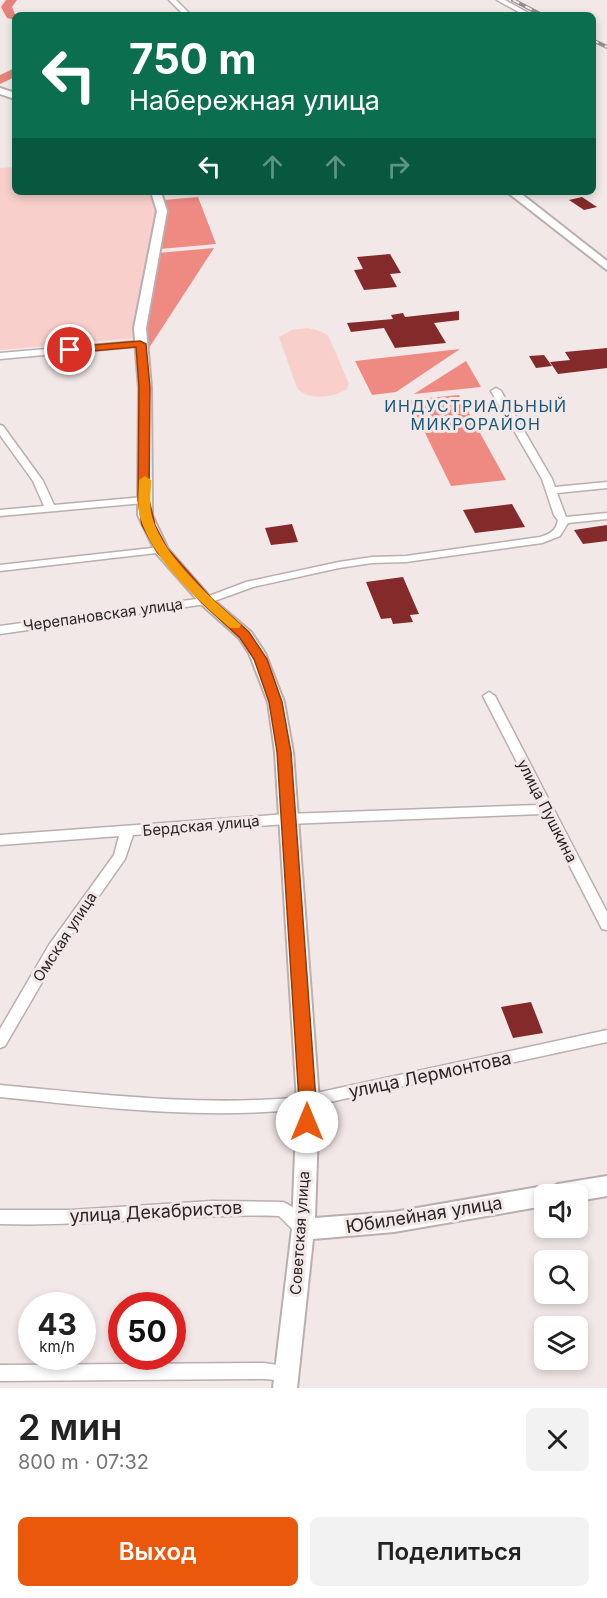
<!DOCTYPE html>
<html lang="ru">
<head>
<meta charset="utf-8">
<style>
  body { margin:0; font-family:Inter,sans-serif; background:#f2f2f2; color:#222; height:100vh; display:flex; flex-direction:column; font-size:22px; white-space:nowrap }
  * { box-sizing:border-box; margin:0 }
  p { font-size:20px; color:#767676 }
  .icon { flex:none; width:33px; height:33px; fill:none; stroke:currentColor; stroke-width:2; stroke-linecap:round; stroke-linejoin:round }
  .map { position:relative; height:1388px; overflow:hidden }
  .details { display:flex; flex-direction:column; background:#fff; flex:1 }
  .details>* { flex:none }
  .top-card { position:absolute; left:12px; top:12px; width:584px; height:183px; border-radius:9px; box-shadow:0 3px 9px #0003; background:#0b6e4f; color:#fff; overflow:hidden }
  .controls { position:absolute; left:534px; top:1184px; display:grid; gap:12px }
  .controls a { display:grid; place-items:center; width:54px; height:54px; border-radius:9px; background:#fff; box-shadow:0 3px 9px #0003; font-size:30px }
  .speed { position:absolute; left:18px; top:1292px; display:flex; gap:12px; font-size:30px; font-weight:700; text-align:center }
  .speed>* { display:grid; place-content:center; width:78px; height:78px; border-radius:50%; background:#fff; box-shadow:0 3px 9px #0003; line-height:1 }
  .speed small { font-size:15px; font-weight:400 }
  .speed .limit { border:9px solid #d22; background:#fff; color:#111 }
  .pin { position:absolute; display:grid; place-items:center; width:51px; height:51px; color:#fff; margin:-26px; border:3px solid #fff; border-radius:50%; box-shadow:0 2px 6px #0007 }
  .me { position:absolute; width:66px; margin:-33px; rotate:0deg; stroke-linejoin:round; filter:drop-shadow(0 0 4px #0008) }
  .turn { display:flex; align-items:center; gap:21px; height:126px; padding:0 18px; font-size:27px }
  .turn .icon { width:78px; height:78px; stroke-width:2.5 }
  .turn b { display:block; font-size:42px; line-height:51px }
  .lanes { display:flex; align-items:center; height:57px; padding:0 18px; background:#0003; justify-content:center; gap:30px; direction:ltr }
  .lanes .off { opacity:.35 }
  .round { display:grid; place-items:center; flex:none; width:63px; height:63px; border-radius:9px; background:#f2f2f2 }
  .head { display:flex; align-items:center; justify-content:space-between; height:102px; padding:0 18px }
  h1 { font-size:36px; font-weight:600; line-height:45px }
  .primary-button { display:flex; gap:12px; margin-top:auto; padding:12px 18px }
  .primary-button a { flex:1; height:69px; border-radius:9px; background:#ea580c; color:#fff; font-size:24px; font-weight:600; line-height:69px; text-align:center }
  .primary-button a+a { background:#f2f2f2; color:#222 }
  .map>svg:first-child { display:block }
  .green { fill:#f8cfcb }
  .forest { fill:#ef8a83 }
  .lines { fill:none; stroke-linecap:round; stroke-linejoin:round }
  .river { fill:#e7837d; fill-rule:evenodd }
  .building { fill:#852a2a }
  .minor-casing { stroke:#b9afae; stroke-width:3 }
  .major-casing { stroke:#b9afae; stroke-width:4 }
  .minor { fill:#fff; fill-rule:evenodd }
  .major { fill:#fff; fill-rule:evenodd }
  .rail-casing { stroke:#958e8d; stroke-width:4 }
  .rail { stroke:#f2e8e7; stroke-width:2; stroke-dasharray:7; stroke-linecap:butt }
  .route { fill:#ea580c; stroke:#983908; stroke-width:1.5 }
  .slow { fill:#f59e0b }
  .labels { text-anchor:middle; stroke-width:6; stroke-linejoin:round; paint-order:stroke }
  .street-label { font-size:15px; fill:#292625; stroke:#f2e8e7 }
  .neighbourhood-label { font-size:16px; letter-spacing:1.5px; fill:#195877; stroke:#f2e8e7 }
  .near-street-label { font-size:18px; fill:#292625; stroke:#f2e8e7 }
</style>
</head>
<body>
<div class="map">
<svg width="607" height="1388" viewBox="0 0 607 1388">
  <rect width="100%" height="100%" fill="#f2e8e7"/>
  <g class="green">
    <polygon points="15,167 15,192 153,192 160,210 138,302 135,320 136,338 0,350 0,168"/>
    <path d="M307 328 317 330 328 335 349 384 347 389C332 398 309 401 297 388L279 337 292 330Z"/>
  </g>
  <g class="forest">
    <polygon points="198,197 216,244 160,249 167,210 164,200"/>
    <polygon points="214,248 149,348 144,347 145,325 158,253"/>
    <polygon points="460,349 396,392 372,395 355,361"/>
    <polygon points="466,361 481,387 414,394"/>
    <polygon points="459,395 506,480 451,486 409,400"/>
  </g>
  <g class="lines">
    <g class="river">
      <polygon points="6,0 17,0 12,7 15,14 19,15 15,15 15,20 7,18 1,7"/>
      <polygon points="15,68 15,77 0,84 0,75"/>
    </g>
  </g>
  <g class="building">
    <polygon points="582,197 597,207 584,210 569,200"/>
    <polygon points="390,254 401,273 390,274 397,287 364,290 354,270 363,269 357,257"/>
    <polygon points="459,311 459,320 434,323 446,343 395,348 384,328 351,332 347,323 393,319 391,315 403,313 405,317"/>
    <polygon points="607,348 607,368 558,374 550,362 570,360 565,352"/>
    <polygon points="544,355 552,366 536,368 529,356"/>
    <polygon points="512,504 525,527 475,533 463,510"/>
    <polygon points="292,524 298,542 271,545 265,528"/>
    <polygon points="607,525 607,541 583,544 574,530"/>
    <polygon points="403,577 419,614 410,615 413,622 393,624 391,618 381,619 366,582"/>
    <polygon points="531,1002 543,1033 513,1038 501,1007"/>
  </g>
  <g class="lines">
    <g class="minor-casing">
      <g id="minor">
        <polygon points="169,0 176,0 191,15 184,15"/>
        <polygon points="497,0 505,0 532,15 524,15"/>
        <polygon points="140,341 143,342 143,346 0,359 0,353"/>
        <path d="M496 388 501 391 552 479 555 487 607 482V488L557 493 566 517 607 513V519L568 523 560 536 542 543 406 562 372 563 339 568 253 587 206 604 0 634V626L204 598 246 582 339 562 372 557 406 556 540 537C550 534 556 531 558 520L554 515 542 479 491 391Z"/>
        <polygon points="0,425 3,426 43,481 54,505 144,497 149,500 144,503 0,516 0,510 44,506 33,481 0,435"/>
        <polygon points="161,547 165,548 166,550 165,552 0,571 0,565"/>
        <polygon points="489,692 495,696 607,912 607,930 602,929 600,925 543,814 287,824 133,835 125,859 59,953 5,1046 0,1048 0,1029 49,945 114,855 119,836 0,845 0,835 287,814 539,805 483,696"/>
        <path d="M607 1030V1042L293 1110C195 1119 98 1107 0 1097V1085C98 1094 195 1106 293 1098Z"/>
        <path d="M212 1201 283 1202C294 1206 307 1219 311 1229L309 1234 303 1236 297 1234 279 1216C186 1213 93 1227 0 1224V1210H71Z"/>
        <polygon points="264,1363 292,1367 295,1373 292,1379 286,1381 264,1379 0,1381 0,1365"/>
      </g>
    </g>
    <g class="major-casing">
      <g id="major">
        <polygon points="0,88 15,93 15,99 0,94"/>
        <polygon points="151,192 161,192 167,211 146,328 151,388 152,515 168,549 211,598 251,632 265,653 284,702 293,752 319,1101 315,1218 394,1212 544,1186 550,1188 558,1184 607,1176 607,1196 578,1201 578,1194 544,1194 544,1206 394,1232 313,1239 297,1388 273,1388 292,1229 297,1101 275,752 268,702 249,653 239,638 201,604 156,553 138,515 139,388 134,328 157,211"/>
        <polygon points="507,192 519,192 607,261 607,270"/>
      </g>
    </g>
    <use href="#minor" class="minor"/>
    <use href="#major" class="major"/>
    <g class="rail-casing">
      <g id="rail">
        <polyline points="513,0 542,15"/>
        <polyline points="592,40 607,47"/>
      </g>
    </g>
    <use href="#rail" class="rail"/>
  </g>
  <polygon class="route" points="140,341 146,344 150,387 149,500 155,525 167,548 211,598 249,632 267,659 282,702 291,752 316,1101 316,1122 313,1128 307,1130 300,1128 298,1122 299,1101 277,752 269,702 254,659 240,638 202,603 157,552 142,525 138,500 139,387 136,347 70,353 65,350 70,347"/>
  <path class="slow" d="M145 476 151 480C151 491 149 506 152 517 164 557 208 595 239 623L241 625 239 628H230C196 598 154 562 140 517 137 506 139 491 139 480Z"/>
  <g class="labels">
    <g class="street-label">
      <text transform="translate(103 615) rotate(-8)" y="5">Черепановская улица</text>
      <text transform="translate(547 811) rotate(63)" y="5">улица Пушкина</text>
      <text transform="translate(201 826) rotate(-5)" y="5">Бердская улица</text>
      <text transform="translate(65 937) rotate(-57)" y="5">Омская улица</text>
      <text transform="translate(300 1233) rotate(-86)" y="5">Советская улица</text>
    </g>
    <g class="neighbourhood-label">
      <text x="476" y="412">ИНДУСТРИАЛЬНЫЙ<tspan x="476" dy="18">МИКРОРАЙОН</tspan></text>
    </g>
    <g class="near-street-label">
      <text transform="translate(430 1075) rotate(-12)" y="6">улица Лермонтова</text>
      <text transform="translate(156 1212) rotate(-3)" y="6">улица Декабристов</text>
      <text transform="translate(424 1215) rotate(-9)" y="6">Юбилейная улица</text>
    </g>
  </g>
</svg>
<div class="controls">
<a><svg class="icon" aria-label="sound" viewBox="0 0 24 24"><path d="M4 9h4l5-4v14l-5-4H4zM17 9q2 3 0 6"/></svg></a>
<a><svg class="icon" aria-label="search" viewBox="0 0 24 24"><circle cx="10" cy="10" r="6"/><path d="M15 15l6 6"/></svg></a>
<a><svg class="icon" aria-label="layers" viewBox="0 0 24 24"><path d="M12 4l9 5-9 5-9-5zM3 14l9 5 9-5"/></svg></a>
</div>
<div class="speed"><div>43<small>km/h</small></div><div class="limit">50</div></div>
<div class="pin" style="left:70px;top:350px;background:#d93025"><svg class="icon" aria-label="arrive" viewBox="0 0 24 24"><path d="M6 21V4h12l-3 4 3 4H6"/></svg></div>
<svg class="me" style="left:307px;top:1122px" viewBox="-20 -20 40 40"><circle r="19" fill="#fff"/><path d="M0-13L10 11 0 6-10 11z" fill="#ea580c"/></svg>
<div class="top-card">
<div class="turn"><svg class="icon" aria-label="left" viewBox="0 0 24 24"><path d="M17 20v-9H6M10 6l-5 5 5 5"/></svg><div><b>750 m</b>Набережная улица</div></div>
<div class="lanes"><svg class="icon" aria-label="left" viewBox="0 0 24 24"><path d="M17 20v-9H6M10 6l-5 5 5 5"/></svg><svg class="icon off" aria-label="ahead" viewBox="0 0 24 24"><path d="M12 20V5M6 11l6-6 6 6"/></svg><svg class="icon off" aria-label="ahead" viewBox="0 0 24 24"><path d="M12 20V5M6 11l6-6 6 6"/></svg><svg class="icon off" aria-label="right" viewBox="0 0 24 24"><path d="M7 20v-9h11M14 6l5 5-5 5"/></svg></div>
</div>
</div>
<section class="details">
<div class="head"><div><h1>2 мин</h1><p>800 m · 07:32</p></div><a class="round"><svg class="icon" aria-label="close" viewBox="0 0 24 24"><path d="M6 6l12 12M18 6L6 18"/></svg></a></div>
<div class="primary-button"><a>Выход</a><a>Поделиться</a></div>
</section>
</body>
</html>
